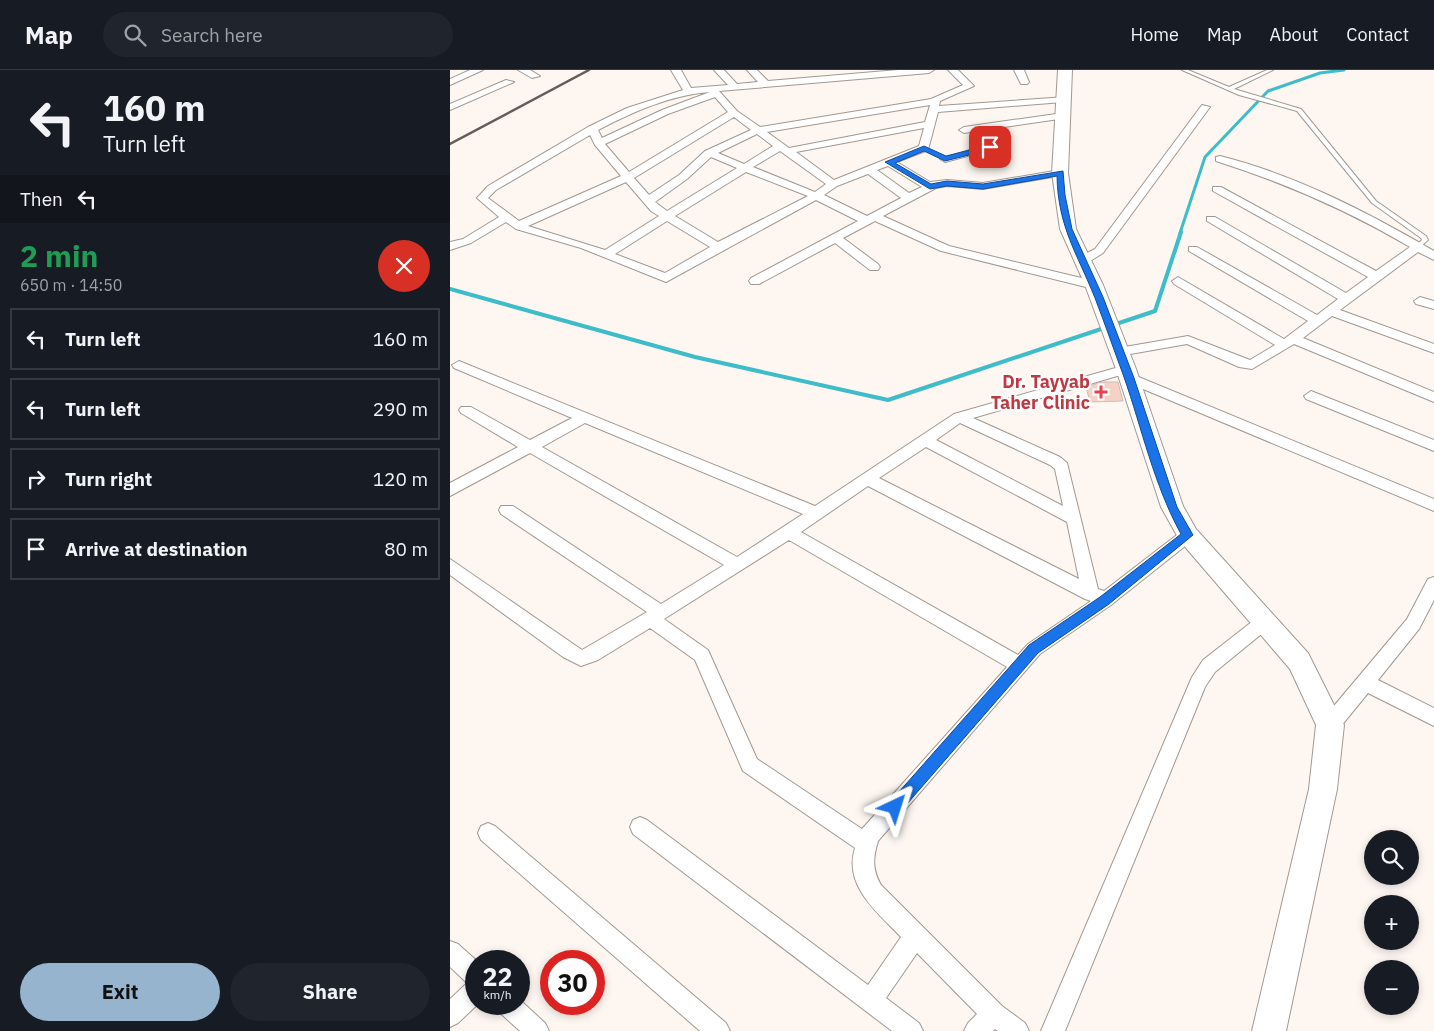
<!DOCTYPE html>
<html lang="en">
<head>
<meta charset="utf-8">
<style>
  body { margin:0; font-family:"IBM Plex Sans",sans-serif; background:#20242c; color:#f1f3f6; height:100vh; display:flex; flex-direction:column; font-size:19px; white-space:nowrap }
  * { box-sizing:border-box; margin:0 }
  p { font-size:16px; color:#9ea1a6 }
  .icon { flex:none; width:28px; height:28px; fill:none; stroke:currentColor; stroke-width:2; stroke-linecap:round; stroke-linejoin:round }
  .map { position:relative; flex:1; overflow:hidden }
  .details { display:flex; flex-direction:column; background:#171b24; width:450px }
  .details>* { flex:none }
  .top-card { background:#171b24; color:#f1f3f6; overflow:hidden }
  .fabs { position:absolute; left:914px; top:760px; display:grid; gap:10px }
  .fabs a { display:grid; place-items:center; width:55px; height:55px; border-radius:50%; background:#171b24; box-shadow:0 2px 8px #0003; font-size:25px }
  .speed { position:absolute; left:15px; top:880px; display:flex; gap:10px; font-size:25px; font-weight:700; text-align:center }
  .speed>* { display:grid; place-content:center; width:65px; height:65px; border-radius:50%; background:#171b24; box-shadow:0 2px 8px #0003; line-height:1 }
  .speed small { font-size:12px; font-weight:400 }
  .speed .limit { border:8px solid #d22; background:#fff; color:#111 }
  .pin { position:absolute; display:grid; place-items:center; width:42px; height:42px; color:#fff; margin:-21px; border-radius:10px; box-shadow:0 2px 8px #0006 }
  .me { position:absolute; width:55px; margin:-28px; rotate:41deg; stroke-linejoin:round; filter:drop-shadow(0 0 4px #0008) }
  .turn { display:flex; align-items:center; gap:18px; height:105px; padding:0 20px; font-size:22px }
  .turn .icon { width:65px; height:65px; stroke-width:2.5 }
  .turn b { display:block; font-size:35px; line-height:42px }
  .then { display:flex; align-items:center; height:48px; padding:0 20px; background:#0003; gap:10px; font-size:19px }
  .round { display:grid; place-items:center; flex:none; width:52px; height:52px; border-radius:26px; background:#20242c }
  .headline { display:flex; align-items:center; justify-content:space-between; height:85px; padding:0 20px }
  h1 { font-size:30px; font-weight:700; line-height:38px; color:#1e9e55 }
  .action { display:flex; gap:10px; margin-top:auto; padding:10px 20px }
  .action a { flex:1; height:58px; border-radius:30px; background:#97b4ce; color:#111; font-size:20px; font-weight:700; line-height:58px; text-align:center }
  .action a+a { background:#20242c; color:#f1f3f6 }
  ul { padding:0; list-style:none }
  li { display:flex; align-items:center; gap:15px; height:62px; margin:0 10px 8px; padding:0 10px; border:2px solid #363941; border-radius:0px }
  li div { flex:1 }
  li b { display:block; font-size:19px }
  li em { font-style:normal }
  header { display:flex; align-items:center; gap:30px; box-sizing:border-box; height:70px; padding:0 25px; background:#171b24; border-bottom:1px solid #363941 }
  header strong { font-size:24px }
  nav { display:flex; gap:28px; margin-inline-start:auto; font-size:18px }
  .search { width:350px; height:45px; background:#20242c; display:flex; align-items:center; gap:12px; box-sizing:border-box; padding:0 18px; border-radius:28px; color:#9ea1a6; font-size:19px }
  main { display:flex; flex:1; min-height:0 }
  .map>svg:first-child { display:block }
  .lines { fill:none; stroke-linecap:round; stroke-linejoin:round }
  .stream-far1 { stroke:#3dbcca; stroke-width:3 }
  .stream { stroke:#3dbcca; stroke-width:4 }
  .building { fill:#f5d1c6; stroke:#cbbfbb }
  .lane-casing { stroke:#a19891; stroke-width:2 }
  .street-casing { stroke:#a19891; stroke-width:2 }
  .secondary-casing { stroke:#a19891; stroke-width:2 }
  .lane { fill:#fff; fill-rule:evenodd }
  .street { fill:#fff; fill-rule:evenodd }
  .secondary { fill:#fff; fill-rule:evenodd }
  .rail { stroke:#635e5b; stroke-width:2.5 }
  .route { fill:#1a73e8; stroke:#114b97 }
  .health-dot { fill:#e0444e; stroke:#fff; stroke-width:2 }
  .labels { text-anchor:middle; stroke-width:4.5; stroke-linejoin:round; paint-order:stroke }
  .health-label { font-size:18px; font-weight:bold; fill:#be3a42; stroke:#fff; text-anchor:end }
</style>
</head>
<body>
<header>
<strong>Map</strong>
<div class="search"><svg class="icon" aria-label="search" viewBox="0 0 24 24"><circle cx="10" cy="10" r="6"/><path d="M15 15l6 6"/></svg>Search here</div>
<nav><a>Home</a><a>Map</a><a>About</a><a>Contact</a></nav>
</header>
<main>
<section class="details">
<div class="top-card">
<div class="turn"><svg class="icon" aria-label="left" viewBox="0 0 24 24"><path d="M17 20v-9H6M10 6l-5 5 5 5"/></svg><div><b>160 m</b>Turn left</div></div>
<div class="then">Then<svg class="icon" aria-label="left" viewBox="0 0 24 24"><path d="M17 20v-9H6M10 6l-5 5 5 5"/></svg></div>
</div>
<div class="headline"><div><h1>2 min</h1><p>650 m · 14:50</p></div><a class="round" style="background:#d93025;color:#fff"><svg class="icon" aria-label="close" viewBox="0 0 24 24"><path d="M6 6l12 12M18 6L6 18"/></svg></a></div>
<ul>
<li><svg class="icon" aria-label="left" viewBox="0 0 24 24"><path d="M17 20v-9H6M10 6l-5 5 5 5"/></svg><div><b>Turn left</b></div><em>160 m</em></li>
<li><svg class="icon" aria-label="left" viewBox="0 0 24 24"><path d="M17 20v-9H6M10 6l-5 5 5 5"/></svg><div><b>Turn left</b></div><em>290 m</em></li>
<li><svg class="icon" aria-label="right" viewBox="0 0 24 24"><path d="M7 20v-9h11M14 6l5 5-5 5"/></svg><div><b>Turn right</b></div><em>120 m</em></li>
<li><svg class="icon" aria-label="arrive" viewBox="0 0 24 24"><path d="M6 21V4h12l-3 4 3 4H6"/></svg><div><b>Arrive at destination</b></div><em>80 m</em></li>
</ul>
<div class="action"><a>Exit</a><a>Share</a></div>
</section>
<div class="map">
<svg width="984" height="961" viewBox="0 0 984 961">
  <rect width="100%" height="100%" fill="#fef7f1"/>
  <g class="lines">
    <polyline class="stream-far1" points="730,163 755,87 818,21 870,3 894,0"/>
    <polyline class="stream" points="0,219 245,287 438,330 705,241 731,162"/>
  </g>
  <polygon class="building" points="652,312 668,312 673,331 640,332 636,317"/>
  <g class="lines">
    <g class="lane-casing">
      <polygon id="lane" points="732,0 738,0 779,17 817,0 823,0 784,19 851,39 926,131 976,166 978,170 970,177 966,177 965,176 972,170 971,168 922,133 847,41 789,25"/>
    </g>
    <g class="street-casing">
      <g id="street">
        <polygon points="20,0 33,0 0,15 0,9"/>
        <polygon points="68,0 80,0 90,6 82,8"/>
        <path d="M221 0H231L241 18 278 15 264 0H274L287 14 308 12 297 0H307L318 11 448 0H484L479 3 269 21 287 41 310 57 481 29 513 15 498 0H508L524 16 490 31 489 36 616 27V31L613 32 488 42 478 80 447 92 480 112 497 110 533 113 610 100 614 101V105L533 119 497 116 486 118 433 146 499 176 648 212 650 215 644 219 491 181 425 151 393 168 428 194 430 197 428 200H420L385 173 309 214H301L299 211 301 208 408 151 366 130 216 212 131 178 66 159 56 152 21 173 0 180V172L13 169 49 147 27 128 38 116 138 57 177 38 233 20ZM260 22 212 40 152 68 148 60C183 42 220 25 260 22ZM265 27 278 42 179 102 155 74 218 44ZM480 35 475 52 339 78 317 62ZM284 47 301 60 255 81 229 105 199 125 184 108ZM474 58 469 76 384 110 346 82ZM307 64 323 76 294 94 268 83ZM140 65 145 75 171 106 69 151 38 128 46 120ZM330 81 376 114 365 122 303 97ZM261 87 287 98 217 141 205 132 237 109ZM438 96 472 117 459 123 427 100ZM296 102 358 126 268 172 225 146ZM418 104 451 128 417 146 374 125 387 116ZM176 112 201 141 209 146 155 180 78 156ZM217 151 260 177 215 203 165 184Z"/>
        <polygon points="564,0 574,0 579,12 577,14 571,14"/>
        <polygon points="56,10 64,12 0,40 0,34"/>
        <polygon points="752,35 760,37 653,183 637,193 629,193 629,187 645,179"/>
        <polygon points="613,43 616,44 616,48 514,63 509,60 514,57"/>
        <polygon points="540,74 545,77 544,79 495,92 490,89"/>
        <path d="M770 86C846 105 917 142 984 181V190L968 182 890 240 984 274V283L882 246 853 268 984 322V332L844 274 802 299 789 297 737 274 669 286 664 285 662 282 669 278 738 266 800 290 825 275 724 214 722 211 728 207 834 269 858 251 739 181V177H747L867 245 888 229 757 151V147H765L896 223 918 207 763 121V117H771L926 201 960 177C897 140 835 113 766 91V87Z"/>
        <polygon points="970,227 984,231 984,239 966,234 964,231"/>
        <path d="M9 291 365 436 504 344 676 295 681 296 683 299 681 302 523 348 610 387 617 393 648 519 654 521 732 461 738 459 744 461 746 465 744 469 661 535 590 584 428 771C423 788 422 799 431 815L552 936 575 953 579 961H548L545 959 543 961H514L518 953 527 944 467 883 436 928 469 953 473 961H442L183 764 180 757 183 750 190 747 197 750 418 915 451 867C428 843 393 816 405 778L293 701 245 590 200 558 148 590 131 596 113 587 0 505V489L132 580 197 542 51 444 49 440 51 436H63L211 534 274 495 80 383 0 426V413L68 377 11 343 9 340 11 337H21L80 370 122 348 4 298 2 295ZM135 353 353 444 287 487 92 377ZM510 353 600 395 605 399 613 436 486 370ZM476 377 617 452 629 509 429 408ZM418 416 635 529 641 531 578 574 568 585 351 462ZM339 470 557 597 412 759 307 689 258 580 214 549Z"/>
        <polygon points="679,303 984,429 984,441 674,311 672,308"/>
        <polygon points="861,321 984,370 984,381 856,329 854,326"/>
        <polygon points="984,507 984,530 969,559 928,610 984,638 984,656 918,623 887,661 880,664 873,661 871,655 873,649 957,549 978,509"/>
        <polygon points="814,545 820,547 823,552 820,557 765,602 755,617 615,961 591,961 742,607 753,590 808,547"/>
        <polygon points="38,753 45,756 276,953 280,961 250,961 31,770 28,763 31,756"/>
        <polygon points="0,871 8,874 27,891 26,934 28,934 8,953 0,957 0,929 17,913 0,897"/>
        <polygon points="69,929 95,953 99,961 70,961 49,942 46,934 69,934"/>
      </g>
    </g>
    <g class="secondary-casing">
      <polygon id="secondary" points="608,0 622,0 618,103 626,159 653,215 686,299 733,436 746,459 858,583 894,655 887,719 836,961 802,961 859,719 866,655 840,599 730,471 711,437 666,299 635,215 610,159 602,103"/>
    </g>
    <use href="#lane" class="lane"/>
    <use href="#street" class="street"/>
    <use href="#secondary" class="secondary"/>
    <polyline class="rail" points="0,74 139,0"/>
  </g>
  <path class="route" d="M540 75 543 79 495 91 474 81 445 93 481 114 497 111 533 114 613 101 615 125 622 159 653 227 684 308 727 437 743 465 659 534 588 583 450 742 445 744 440 742 438 737 440 732 579 575 650 527 731 464C704 415 692 359 674 307 664 280 655 254 645 228 627 183 608 157 607 106L533 119 497 116 480 119 435 92 474 76 496 86Z"/>
  <path class="health-dot" d="M648.5 314.5h5v5h5v5h-5v5h-5v-5h-5v-5h5z"/>
  <g class="labels">
    <g class="health-label">
      <text x="640" y="318">Dr. Tayyab<tspan x="640" dy="21">Taher Clinic</tspan></text>
    </g>
  </g>
</svg>
<div class="fabs">
<a><svg class="icon" aria-label="search" viewBox="0 0 24 24"><circle cx="10" cy="10" r="6"/><path d="M15 15l6 6"/></svg></a>
<a>+</a>
<a>−</a>
</div>
<div class="speed"><div>22<small>km/h</small></div><div class="limit">30</div></div>
<div class="pin" style="left:540px;top:77px;background:#d93025"><svg class="icon" aria-label="arrive" viewBox="0 0 24 24"><path d="M6 21V4h12l-3 4 3 4H6"/></svg></div>
<svg class="me" style="left:445px;top:737px" viewBox="-20 -20 40 40"><path d="M0-17L14 15 0 8-14 15z" fill="#1a73e8" stroke="#fff" stroke-width="4"/></svg>
</div>
</main>
</body>
</html>
